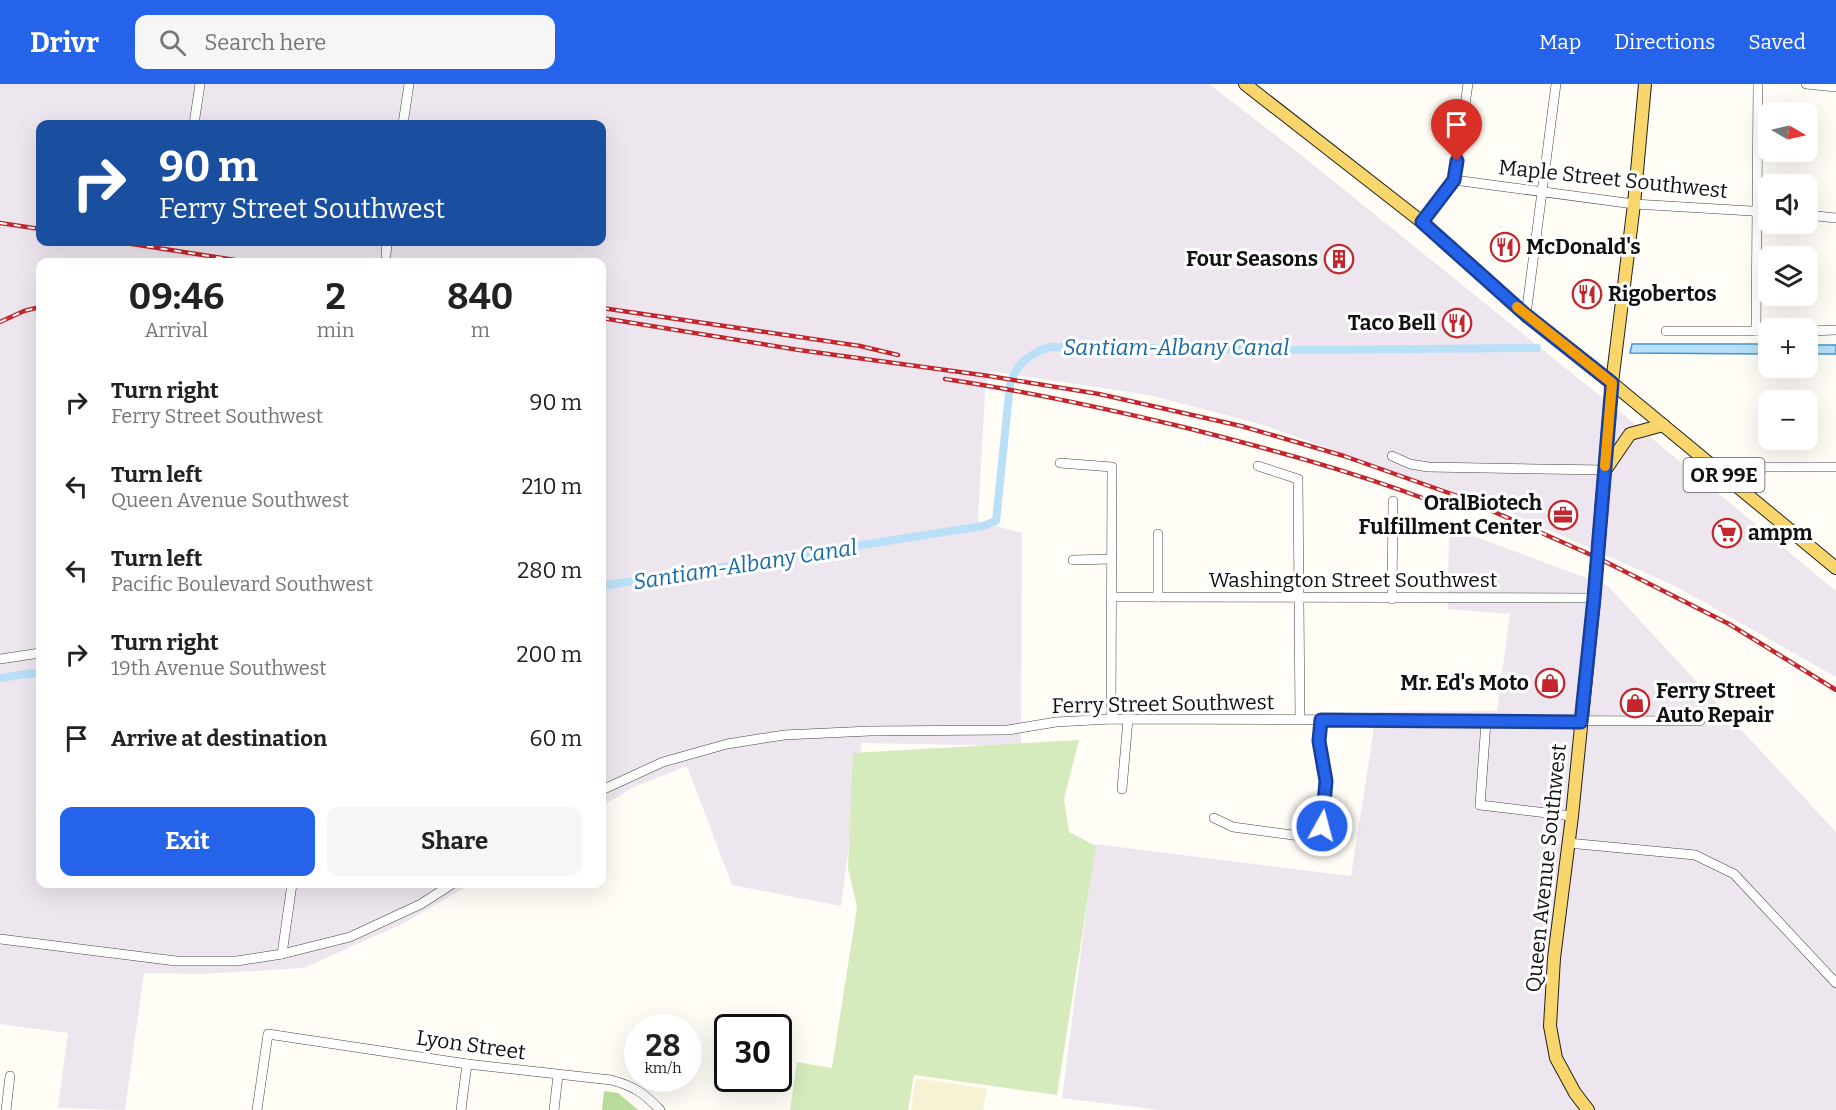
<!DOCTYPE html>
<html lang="en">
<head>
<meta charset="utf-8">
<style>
  body { margin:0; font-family:Bitter,serif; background:#f6f6f6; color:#222; height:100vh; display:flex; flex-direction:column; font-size:22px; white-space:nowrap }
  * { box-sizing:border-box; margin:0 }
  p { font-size:20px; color:#767676 }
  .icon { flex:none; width:33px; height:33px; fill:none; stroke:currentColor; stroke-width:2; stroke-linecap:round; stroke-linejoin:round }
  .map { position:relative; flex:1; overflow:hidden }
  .drawer { position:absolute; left:36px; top:174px; width:570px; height:630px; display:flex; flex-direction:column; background:#fff; border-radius:12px; box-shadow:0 6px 24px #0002 }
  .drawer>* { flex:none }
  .top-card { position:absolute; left:36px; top:36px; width:570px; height:126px; border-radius:12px; box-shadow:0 6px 24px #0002; background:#1a4fa0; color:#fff; overflow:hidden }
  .needle { width:39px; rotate:99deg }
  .tools { position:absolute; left:1758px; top:18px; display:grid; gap:12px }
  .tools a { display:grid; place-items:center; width:60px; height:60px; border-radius:12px; background:#fff; box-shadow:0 6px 24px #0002; font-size:30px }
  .speed { position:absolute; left:624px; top:930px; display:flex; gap:12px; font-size:30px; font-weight:700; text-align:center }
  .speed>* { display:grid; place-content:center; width:78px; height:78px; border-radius:50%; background:#fff; box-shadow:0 6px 24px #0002; line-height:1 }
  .speed small { font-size:15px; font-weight:400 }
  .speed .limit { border:3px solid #111; border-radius:9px; background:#fff; color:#111 }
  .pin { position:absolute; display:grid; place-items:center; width:51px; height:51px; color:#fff; margin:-62px -26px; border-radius:50% 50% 50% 0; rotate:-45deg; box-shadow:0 0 6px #0007 }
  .pin .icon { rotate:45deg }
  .me { position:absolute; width:66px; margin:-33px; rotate:7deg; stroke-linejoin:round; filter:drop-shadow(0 0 4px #0008) }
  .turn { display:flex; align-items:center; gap:21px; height:126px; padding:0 24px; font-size:27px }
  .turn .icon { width:78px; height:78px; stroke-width:2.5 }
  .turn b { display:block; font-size:42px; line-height:51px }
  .eta { display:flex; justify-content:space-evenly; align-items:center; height:102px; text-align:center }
  .eta b { font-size:36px; font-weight:700; line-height:42px }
  .cta { display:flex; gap:12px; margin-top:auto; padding:12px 24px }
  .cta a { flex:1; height:69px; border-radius:12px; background:#2563eb; color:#fff; font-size:24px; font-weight:700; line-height:69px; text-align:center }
  .cta a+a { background:#f6f6f6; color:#222 }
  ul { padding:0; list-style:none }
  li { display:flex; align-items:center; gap:18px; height:84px; padding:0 24px }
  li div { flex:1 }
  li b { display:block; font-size:22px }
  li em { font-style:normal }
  header { display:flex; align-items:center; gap:36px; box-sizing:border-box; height:84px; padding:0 30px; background:#2563eb; color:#fff }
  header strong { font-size:28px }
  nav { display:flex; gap:33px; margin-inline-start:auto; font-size:21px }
  .search { width:420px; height:54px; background:#f6f6f6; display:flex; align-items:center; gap:15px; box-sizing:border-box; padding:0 21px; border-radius:12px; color:#767676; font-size:22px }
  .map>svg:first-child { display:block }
  .industrial { fill:#eee6ef; fill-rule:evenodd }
  .farmland { fill:#f6f3d4 }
  .green { fill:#d5ebbd }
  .forest { fill:#b9dc9c }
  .water { fill:#b9e0f7; stroke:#3f96cf; stroke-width:1.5 }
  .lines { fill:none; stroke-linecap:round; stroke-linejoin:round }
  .canal { stroke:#b9e0f7; stroke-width:8 }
  .minor-casing { stroke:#444; stroke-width:10 }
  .major-casing { stroke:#222; stroke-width:14 }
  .minor { stroke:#fff; stroke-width:9 }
  .major { stroke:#f9d66b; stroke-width:12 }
  .rail-casing { stroke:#c4262e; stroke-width:4.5 }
  .rail { stroke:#fff; stroke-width:2; stroke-dasharray:7; stroke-linecap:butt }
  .route-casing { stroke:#184099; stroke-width:15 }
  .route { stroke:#2563eb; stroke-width:10 }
  .slow { stroke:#f59e0b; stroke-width:10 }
  .labels { text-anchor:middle; stroke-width:6; stroke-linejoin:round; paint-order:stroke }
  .shield { fill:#fff; stroke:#585858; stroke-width:1.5 }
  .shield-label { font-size:20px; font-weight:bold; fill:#111 }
  .street-label { font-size:21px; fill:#111; stroke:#fff }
  .poi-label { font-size:21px; font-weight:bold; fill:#111; stroke:#fff; text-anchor:start }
  .water-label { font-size:22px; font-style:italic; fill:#1768a6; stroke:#fff }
</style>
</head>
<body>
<header>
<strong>Drivr</strong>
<div class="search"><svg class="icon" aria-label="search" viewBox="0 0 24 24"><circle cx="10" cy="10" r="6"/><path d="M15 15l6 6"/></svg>Search here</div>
<nav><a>Map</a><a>Directions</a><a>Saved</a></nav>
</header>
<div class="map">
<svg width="1836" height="1026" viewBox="0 0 1836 1026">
  <rect width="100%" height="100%" fill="#fffdf5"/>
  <g class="industrial">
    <path d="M0 0H1209L1296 67 1625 332 1836 507V593L1677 503 1504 426 1260 340 1149 311 989 287 985 308 978 437 1022 449 1021 662 862 659 841 822 732 801 687 682 636 702 602 722V178H40V800H471L402 840 304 884 201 890 144 889 125 1026 58 1024 68 949 0 940ZM40 40H602V158H40Z"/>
    <polygon points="1449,443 1608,502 1836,748 1836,1026 1160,1026 1062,1014 1095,760 1351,792 1373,651 1374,628 1497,627 1510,530 1448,525"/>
  </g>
  <polygon class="farmland" points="916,994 987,1005 983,1026 911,1026"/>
  <polygon class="green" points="1079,656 1064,715 1069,748 1096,762 1057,1011 914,991 908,1026 790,1026 797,978 832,984 857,823 848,784 853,669"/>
  <polygon class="forest" points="604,1007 618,1009 638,1026 602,1026"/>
  <g class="water">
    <polygon points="1632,260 1768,260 1768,270 1630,269"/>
    <rect x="1808" y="261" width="28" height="9"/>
  </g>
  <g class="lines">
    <g class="canal">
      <path d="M602 502 983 442 996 437 1010 300C1018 278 1028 271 1049 263L1305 266 1537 264"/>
      <polyline points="0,594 40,588"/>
    </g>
    <g class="minor-casing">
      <g id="minor">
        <polyline points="1806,0 1836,3"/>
        <polyline points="194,40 200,0"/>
        <polyline points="403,40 409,0"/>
        <polyline points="1454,96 1634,120 1768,128"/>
        <polyline points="1808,131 1836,134"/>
        <polyline points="1422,138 1454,96 1468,0"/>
        <polyline points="386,171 387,158"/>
        <polyline points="1526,231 1556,0"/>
        <polyline points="1666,247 1768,247"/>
        <polyline points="1756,247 1758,0"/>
        <polyline points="1808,247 1836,246"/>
        <polyline points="1392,372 1410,380 1428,383 1605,386"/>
        <polyline points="1060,379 1112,383 1111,635"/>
        <polyline points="1258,382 1298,395 1300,636"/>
        <polyline points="1740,405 1764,383 1836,383"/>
        <polyline points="1073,476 1112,475"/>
        <polyline points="1112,513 1594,514"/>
        <polyline points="1158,513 1158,450"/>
        <polyline points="1392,515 1393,417"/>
        <polyline points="0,575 40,569"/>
        <polyline points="1486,638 1480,721 1572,732"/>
        <polyline points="1122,705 1128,635"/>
        <polyline points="602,706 663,678 727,660 784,651 870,647 1008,646 1056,638 1111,635 1700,637"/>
        <path d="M1214 734 1233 743 1300 752 1315 751C1334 733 1322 682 1320 660 1319 652 1320 644 1321 636"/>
        <polyline points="1568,759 1695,771 1734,790 1836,899"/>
        <polyline points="0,855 176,877 237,877 282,870 350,853 421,820 452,800"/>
        <polyline points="282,870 292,800"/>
        <polyline points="6,1026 10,992"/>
        <path d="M257 1026 268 950 467 980 611 996C634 1002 644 1009 660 1026"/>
        <polyline points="461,1026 467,980"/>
        <polyline points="554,1026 558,991"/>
      </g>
    </g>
    <g class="major-casing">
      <g id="major">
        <polyline points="1245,0 1422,138 1526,231 1612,299 1836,484"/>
        <polyline points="1606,385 1630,350 1663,341"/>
        <polyline points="1588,1026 1575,1009 1556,974 1550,942 1554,874 1572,732 1594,514 1612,299 1634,120 1645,0"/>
      </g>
    </g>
    <use href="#minor" class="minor"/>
    <use href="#major" class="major"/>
    <g class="rail-casing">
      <g id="rail">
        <polyline points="0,139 40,145"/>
        <polyline points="119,158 248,178"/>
        <polyline points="602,224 860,262 898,271"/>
        <polyline points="602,234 799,266 989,292 1099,310 1241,342 1344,372 1463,414 1598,474 1729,540 1836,606"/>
        <polyline points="0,238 24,227 40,223"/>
        <path d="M945 295C1025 307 1104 324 1183 343 1266 364 1348 386 1428 416"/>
      </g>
    </g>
    <use href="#rail" class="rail"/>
  </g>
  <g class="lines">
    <g class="route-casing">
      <polyline id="route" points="1322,742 1326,697 1319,657 1321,636 1581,638 1594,514 1612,299 1526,231 1422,138 1454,96 1457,77"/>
    </g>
    <use href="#route" class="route"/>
    <polyline class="slow" points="1517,223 1612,299 1605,382"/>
  </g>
  <defs>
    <g id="restaurant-ring" transform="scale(1.5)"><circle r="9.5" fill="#fff" stroke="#c4262e" stroke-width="1.5"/><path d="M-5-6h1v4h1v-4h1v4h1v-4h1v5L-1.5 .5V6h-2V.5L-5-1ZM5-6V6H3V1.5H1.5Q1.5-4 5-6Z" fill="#c4262e"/></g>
    <g id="building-ring" transform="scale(1.5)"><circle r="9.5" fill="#fff" stroke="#c4262e" stroke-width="1.5"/><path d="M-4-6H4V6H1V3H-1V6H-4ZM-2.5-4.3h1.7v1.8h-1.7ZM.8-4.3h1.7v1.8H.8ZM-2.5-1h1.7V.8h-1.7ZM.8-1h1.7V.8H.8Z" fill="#c4262e"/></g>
    <g id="office-ring" transform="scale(1.5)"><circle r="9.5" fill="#fff" stroke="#c4262e" stroke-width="1.5"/><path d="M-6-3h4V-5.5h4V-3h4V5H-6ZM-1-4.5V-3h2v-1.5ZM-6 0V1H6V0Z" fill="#c4262e"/></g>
    <g id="supermarket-ring" transform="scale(1.5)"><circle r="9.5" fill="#fff" stroke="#c4262e" stroke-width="1.5"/><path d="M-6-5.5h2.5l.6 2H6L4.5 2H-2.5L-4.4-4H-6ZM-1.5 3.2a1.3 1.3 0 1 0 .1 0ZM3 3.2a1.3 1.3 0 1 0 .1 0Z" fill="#c4262e"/></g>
    <g id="shop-ring" transform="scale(1.5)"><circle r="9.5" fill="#fff" stroke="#c4262e" stroke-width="1.5"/><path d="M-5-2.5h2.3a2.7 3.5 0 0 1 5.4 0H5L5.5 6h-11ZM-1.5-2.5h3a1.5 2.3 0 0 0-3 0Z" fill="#c4262e"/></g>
  </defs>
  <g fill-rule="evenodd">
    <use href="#restaurant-ring" x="1505" y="163"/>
    <use href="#building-ring" x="1339" y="175"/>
    <use href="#restaurant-ring" x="1587" y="210"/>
    <use href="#restaurant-ring" x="1457" y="239"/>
    <use href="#office-ring" x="1563" y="431"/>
    <use href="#supermarket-ring" x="1727" y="449"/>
    <use href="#shop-ring" x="1550" y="599"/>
    <use href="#shop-ring" x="1635" y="619"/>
  </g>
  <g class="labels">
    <rect class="shield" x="1683.5" y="374" width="81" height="34" rx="4.5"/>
    <g class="shield-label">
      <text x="1724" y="398">OR 99E</text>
    </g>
    <g class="street-label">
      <text transform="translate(1613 95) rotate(6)" y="7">Maple Street Southwest</text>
      <text x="1353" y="503">Washington Street Southwest</text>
      <text transform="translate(1163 620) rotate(-1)" y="7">Ferry Street Southwest</text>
      <text transform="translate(1546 784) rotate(-84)" y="7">Queen Avenue Southwest</text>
      <text transform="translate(471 961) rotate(8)" y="7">Lyon Street</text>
    </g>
    <g class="poi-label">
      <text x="1526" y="170">McDonald's</text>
      <text x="1318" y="182" text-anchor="end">Four Seasons</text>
      <text x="1608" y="217">Rigobertos</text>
      <text x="1436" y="246" text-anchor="end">Taco Bell</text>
      <text x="1542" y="426" text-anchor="end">OralBiotech<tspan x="1542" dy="24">Fulfillment Center</tspan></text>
      <text x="1748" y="456">ampm</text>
      <text x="1529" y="606" text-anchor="end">Mr. Ed's Moto</text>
      <text x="1656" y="614">Ferry Street<tspan x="1656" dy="24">Auto Repair</tspan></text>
    </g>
    <g class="water-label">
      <text x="1176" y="271">Santiam-Albany Canal</text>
      <text transform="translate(745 480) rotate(-9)" y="8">Santiam-Albany Canal</text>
    </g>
  </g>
</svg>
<div class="tools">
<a><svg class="needle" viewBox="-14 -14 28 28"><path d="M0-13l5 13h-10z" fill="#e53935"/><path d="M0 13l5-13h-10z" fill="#767676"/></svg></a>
<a><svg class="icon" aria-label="sound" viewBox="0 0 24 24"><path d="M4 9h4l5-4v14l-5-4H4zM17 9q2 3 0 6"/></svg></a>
<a><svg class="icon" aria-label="layers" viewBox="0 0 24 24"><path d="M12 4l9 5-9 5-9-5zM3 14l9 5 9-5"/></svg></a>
<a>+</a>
<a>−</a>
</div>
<div class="speed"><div>28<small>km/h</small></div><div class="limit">30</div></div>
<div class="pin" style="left:1457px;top:77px;background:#d93025"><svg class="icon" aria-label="arrive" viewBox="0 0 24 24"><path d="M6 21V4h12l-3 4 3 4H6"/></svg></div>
<svg class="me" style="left:1322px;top:742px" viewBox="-20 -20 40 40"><circle r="17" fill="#2563eb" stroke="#fff" stroke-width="3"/><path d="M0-11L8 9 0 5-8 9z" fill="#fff"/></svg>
<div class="top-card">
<div class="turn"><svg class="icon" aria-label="right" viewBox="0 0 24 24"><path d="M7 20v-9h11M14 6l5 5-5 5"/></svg><div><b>90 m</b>Ferry Street Southwest</div></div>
</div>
<section class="drawer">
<div class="eta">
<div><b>09:46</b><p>Arrival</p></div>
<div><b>2</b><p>min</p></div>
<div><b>840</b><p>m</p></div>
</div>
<ul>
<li><svg class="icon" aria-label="right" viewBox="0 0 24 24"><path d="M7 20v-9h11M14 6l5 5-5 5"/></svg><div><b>Turn right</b><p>Ferry Street Southwest</p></div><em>90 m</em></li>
<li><svg class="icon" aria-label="left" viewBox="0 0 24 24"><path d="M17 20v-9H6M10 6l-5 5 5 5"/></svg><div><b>Turn left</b><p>Queen Avenue Southwest</p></div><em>210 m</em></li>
<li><svg class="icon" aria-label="left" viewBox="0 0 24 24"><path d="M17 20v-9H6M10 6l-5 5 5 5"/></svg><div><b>Turn left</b><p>Pacific Boulevard Southwest</p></div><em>280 m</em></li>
<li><svg class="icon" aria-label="right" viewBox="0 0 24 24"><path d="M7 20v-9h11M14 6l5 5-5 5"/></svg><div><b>Turn right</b><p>19th Avenue Southwest</p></div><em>200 m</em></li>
<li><svg class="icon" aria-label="arrive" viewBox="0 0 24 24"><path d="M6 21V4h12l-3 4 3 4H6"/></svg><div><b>Arrive at destination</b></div><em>60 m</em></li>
</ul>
<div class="cta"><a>Exit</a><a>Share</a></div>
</section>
</div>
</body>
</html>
